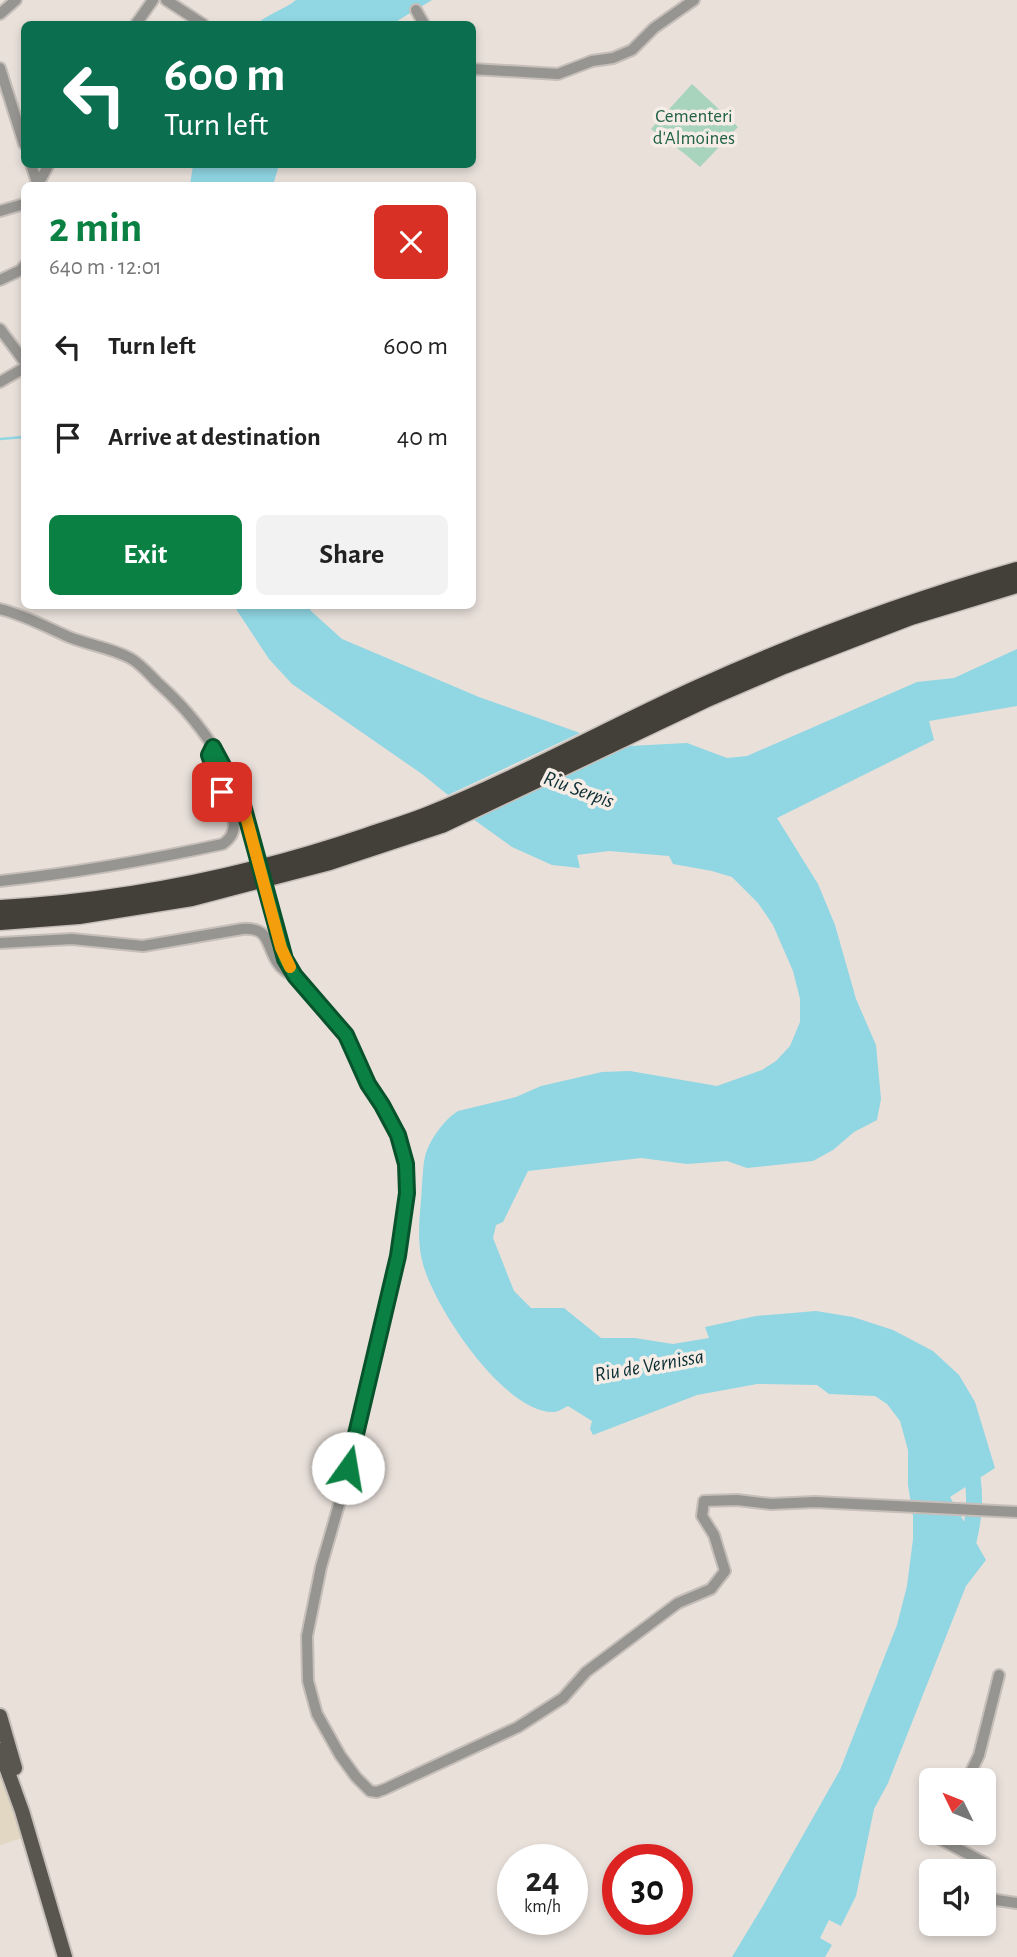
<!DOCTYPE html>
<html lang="en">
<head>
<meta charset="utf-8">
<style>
  body { margin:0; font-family:"Alegreya Sans",sans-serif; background:#f2f2f2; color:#222; height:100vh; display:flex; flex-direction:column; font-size:26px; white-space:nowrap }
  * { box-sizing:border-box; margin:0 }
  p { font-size:23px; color:#767676 }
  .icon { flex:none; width:38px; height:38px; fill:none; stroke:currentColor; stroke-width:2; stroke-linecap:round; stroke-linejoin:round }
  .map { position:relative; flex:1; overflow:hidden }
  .panel { position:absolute; left:21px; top:182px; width:455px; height:427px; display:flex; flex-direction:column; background:#fff; border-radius:10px; box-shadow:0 4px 10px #0003 }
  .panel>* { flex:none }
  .guide { position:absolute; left:21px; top:21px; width:455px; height:147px; border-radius:10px; box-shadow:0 4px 10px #0003; background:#0b6e4f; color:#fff; overflow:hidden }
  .needle { width:46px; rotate:313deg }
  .tools { position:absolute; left:919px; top:1768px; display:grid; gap:14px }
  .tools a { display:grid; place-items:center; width:77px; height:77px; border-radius:10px; background:#fff; box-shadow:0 4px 10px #0003; font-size:35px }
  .speed { position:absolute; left:497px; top:1844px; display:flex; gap:14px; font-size:35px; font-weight:700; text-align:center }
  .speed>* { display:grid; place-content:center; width:91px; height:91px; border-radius:50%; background:#fff; box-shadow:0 4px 10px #0003; line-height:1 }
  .speed small { font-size:18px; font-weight:400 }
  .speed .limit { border:10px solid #d22; background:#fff; color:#111 }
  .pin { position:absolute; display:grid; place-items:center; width:60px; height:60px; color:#fff; margin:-30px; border-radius:14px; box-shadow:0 4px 10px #0006 }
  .me { position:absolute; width:77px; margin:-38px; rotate:13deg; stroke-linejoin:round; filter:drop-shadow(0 0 5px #0008) }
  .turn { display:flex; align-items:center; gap:24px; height:147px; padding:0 28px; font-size:32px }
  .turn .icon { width:91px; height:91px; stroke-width:2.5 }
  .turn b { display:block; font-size:49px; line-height:60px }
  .round { display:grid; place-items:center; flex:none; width:74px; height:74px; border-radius:10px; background:#f2f2f2 }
  .head { display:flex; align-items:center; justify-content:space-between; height:119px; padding:0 28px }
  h1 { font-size:42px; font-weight:600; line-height:52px; color:#0b8043 }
  .button { display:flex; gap:14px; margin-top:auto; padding:14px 28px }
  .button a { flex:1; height:80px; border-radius:10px; background:#0b8043; color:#fff; font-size:28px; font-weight:600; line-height:80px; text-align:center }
  .button a+a { background:#f2f2f2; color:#222 }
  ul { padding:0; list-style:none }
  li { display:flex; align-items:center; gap:21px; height:91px; padding:0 28px }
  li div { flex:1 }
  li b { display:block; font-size:26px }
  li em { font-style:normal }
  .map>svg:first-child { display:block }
  .commercial { fill:#e2d7c2 }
  .green { fill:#a8d3bc }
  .water { fill:#90d6e3 }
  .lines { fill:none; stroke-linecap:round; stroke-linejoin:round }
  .stream { stroke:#90d6e3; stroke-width:2.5 }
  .river { stroke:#90d6e3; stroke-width:16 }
  .minor-casing { stroke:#c6beb8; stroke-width:14 }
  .major-casing { stroke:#c6beb8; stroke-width:18 }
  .highway-casing { stroke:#c6beb8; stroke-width:19 }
  .minor { stroke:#969591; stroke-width:10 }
  .major { stroke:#59564f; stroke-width:14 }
  .highway { stroke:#434039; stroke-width:16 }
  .minor-bridge-casing { stroke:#c6beb8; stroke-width:14; stroke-linecap:butt }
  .minor-bridge { stroke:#969591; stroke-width:10 }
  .route-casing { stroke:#07532c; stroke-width:18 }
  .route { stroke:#0b8043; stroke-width:12 }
  .slow { stroke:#f59e0b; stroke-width:12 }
  .labels { text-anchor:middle; stroke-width:7; stroke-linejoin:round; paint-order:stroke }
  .park-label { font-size:19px; fill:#206246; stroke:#f7ede7 }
  .water-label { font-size:21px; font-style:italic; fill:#0b2f35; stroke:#f7ede7 }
</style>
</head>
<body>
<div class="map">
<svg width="1017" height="1957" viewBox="0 0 1017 1957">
  <rect width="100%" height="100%" fill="#e9e0da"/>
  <polygon class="commercial" points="0,1775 22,1838 0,1845"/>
  <polygon class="green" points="692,84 738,127 700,167 685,154 651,129"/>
  <g class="water">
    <path d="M296 0H432L392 24H257C267 14 284 10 296 0Z"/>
    <polygon points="193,165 193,164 279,165 273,185 190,185"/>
    <polygon points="234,606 309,606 311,611 342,639 479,697 580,733 448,795 422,774 292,684 269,659"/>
    <path d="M1017 649V706L929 721 934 740 777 818 818 884 835 925 856 999 876 1045 881 1099 877 1120 854 1132 833 1150 813 1161 747 1168 727 1161 687 1164 641 1158 528 1171 503 1222 496 1225 493 1238 514 1291 531 1308H564L601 1338H635L673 1344 709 1338 705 1327 756 1316 816 1311 853 1317 893 1330 933 1351 959 1375 975 1402 995 1468 950 1497 986 1560 966 1586 888 1783 874 1809 856 1896 841 1926 829 1920 820 1938 832 1945 825 1957H732L764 1904 840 1770 897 1625 907 1586 913 1539V1516L908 1485V1450L900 1421 887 1404 875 1396 829 1394 817 1385 757 1384 697 1395 593 1435 590 1429 592 1421 568 1406C564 1408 558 1412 554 1412 504 1414 431 1303 422 1260 416 1236 421 1209 422 1185 423 1175 423 1162 426 1153 431 1138 445 1119 458 1111L516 1097 541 1086 602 1072 630 1071 717 1086 762 1070 776 1061 790 1046 800 1022V999L793 971 773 925 758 903 732 877 712 871 673 864 669 856 609 851 577 855 580 868 552 865 512 847 473 819 629 746 687 743 727 758 747 756 917 682 954 678Z"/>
  </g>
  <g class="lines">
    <polyline class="stream" points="0,439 24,437"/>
    <path class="river" d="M965 1554C974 1523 978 1494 969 1462"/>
    <g class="minor-casing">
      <g id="minor">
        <polyline points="166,0 203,24"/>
        <polyline points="416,10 424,24"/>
        <polyline points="0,14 16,0"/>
        <polyline points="136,24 153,0"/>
        <polyline points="0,68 24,144"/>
        <polyline points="472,69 558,74 592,61 613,58 632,50 654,28 694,0"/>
        <polyline points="31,164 38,186"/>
        <polyline points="37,182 41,179 49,164"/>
        <polyline points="0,211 24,204"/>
        <polyline points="0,280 21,270 24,266"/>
        <polyline points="0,329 24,361"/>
        <polyline points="0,382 24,368"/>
        <path d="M0 609C25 615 46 627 69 637 89 645 112 648 130 658 141 664 150 675 158 683 203 723 235 773 250 831"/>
        <path d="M0 881C75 873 149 860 223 844 231 838 234 833 234 823L209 755 213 747"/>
        <path d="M0 943 72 939 143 946 242 929C270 927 265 943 277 962 281 969 288 973 295 977L346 1035 368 1084 398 1135 406 1164 407 1193 398 1256 342 1494 321 1567 307 1636 308 1681 317 1714 340 1755 356 1777 370 1791 377 1792 385 1789 518 1727 563 1698 586 1672 678 1603 711 1589 725 1571 714 1535 702 1516 704 1501 737 1500 771 1504 815 1502 1017 1512"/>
        <polyline points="967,1780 979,1755 999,1675"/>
        <polyline points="941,1832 938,1838 985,1863 984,1875 990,1899 1017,1903"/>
      </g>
    </g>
    <g class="major-casing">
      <g id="major">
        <polyline points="0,1716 15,1768"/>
        <polyline points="0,1750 22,1811 65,1957"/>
      </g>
    </g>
    <g class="highway-casing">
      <g id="highway">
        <path d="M0 908C127 901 245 877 366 836 386 829 407 823 427 815 519 778 607 729 697 688 801 641 908 601 1017 570"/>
        <polyline points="0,922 79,916 192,898 330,862 442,825 705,700 784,666 911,617 1017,585"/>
      </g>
    </g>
    <use href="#minor" class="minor"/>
    <use href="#major" class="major"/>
    <use href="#highway" class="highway"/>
    <g class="minor-bridge-casing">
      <polyline id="minor-bridge" points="250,831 281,948"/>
    </g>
    <use href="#minor-bridge" class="minor-bridge"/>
  </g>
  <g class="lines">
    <g class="route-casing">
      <polyline id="route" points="222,792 209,755 213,747 234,786 243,805 285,959 295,976 346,1035 368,1084 382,1105 398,1135 406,1164 407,1193 398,1256 348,1468"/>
    </g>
    <use href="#route" class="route"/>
    <polyline class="slow" points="244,809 281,948 290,967"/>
  </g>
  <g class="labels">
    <g class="park-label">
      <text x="694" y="122">Cementeri<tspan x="694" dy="22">d'Almoines</tspan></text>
    </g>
    <g class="water-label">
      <text transform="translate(579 789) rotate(20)" y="7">Riu Serpis</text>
      <text transform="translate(649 1365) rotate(-10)" y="7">Riu de Vernissa</text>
    </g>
  </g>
</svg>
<div class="tools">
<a><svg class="needle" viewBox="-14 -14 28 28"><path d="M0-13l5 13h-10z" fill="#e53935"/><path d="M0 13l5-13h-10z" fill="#767676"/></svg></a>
<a><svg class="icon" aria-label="sound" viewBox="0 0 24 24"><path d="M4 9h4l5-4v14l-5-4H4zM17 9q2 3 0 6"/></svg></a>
</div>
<div class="speed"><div>24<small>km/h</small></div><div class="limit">30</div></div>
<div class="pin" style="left:222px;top:792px;background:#d93025"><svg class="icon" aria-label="arrive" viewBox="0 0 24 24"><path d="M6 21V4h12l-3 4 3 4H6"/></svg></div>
<svg class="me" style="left:348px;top:1468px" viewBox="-20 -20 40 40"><circle r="19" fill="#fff"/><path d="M0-13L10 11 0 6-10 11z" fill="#0b8043"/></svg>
<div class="guide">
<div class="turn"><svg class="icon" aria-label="left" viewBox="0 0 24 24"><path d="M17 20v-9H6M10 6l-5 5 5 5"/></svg><div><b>600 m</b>Turn left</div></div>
</div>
<section class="panel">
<div class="head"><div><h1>2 min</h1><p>640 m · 12:01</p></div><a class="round" style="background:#d93025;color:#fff"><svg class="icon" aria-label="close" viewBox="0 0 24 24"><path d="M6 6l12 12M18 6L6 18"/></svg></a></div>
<ul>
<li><svg class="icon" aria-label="left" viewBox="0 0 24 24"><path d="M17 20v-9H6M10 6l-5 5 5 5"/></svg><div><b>Turn left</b></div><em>600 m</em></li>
<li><svg class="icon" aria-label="arrive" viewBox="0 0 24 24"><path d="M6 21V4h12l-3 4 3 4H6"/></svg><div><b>Arrive at destination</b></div><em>40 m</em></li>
</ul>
<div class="button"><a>Exit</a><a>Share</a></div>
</section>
</div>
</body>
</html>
